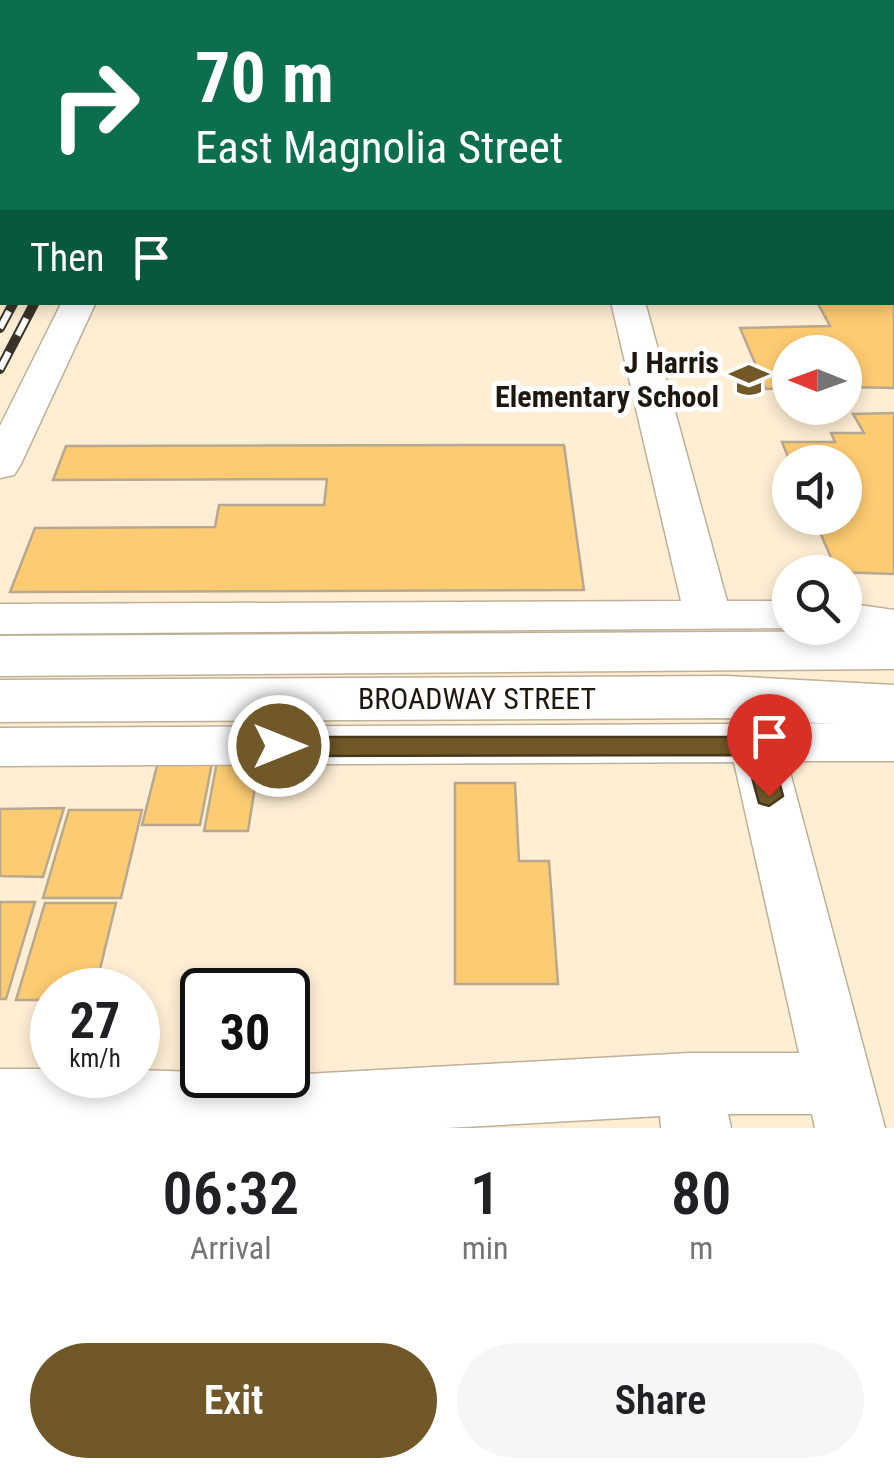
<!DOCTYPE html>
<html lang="en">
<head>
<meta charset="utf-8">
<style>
  body { margin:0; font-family:"Roboto Condensed",sans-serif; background:#f6f6f6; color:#202124; height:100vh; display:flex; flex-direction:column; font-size:38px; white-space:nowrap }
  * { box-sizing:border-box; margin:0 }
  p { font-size:32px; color:#757577 }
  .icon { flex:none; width:55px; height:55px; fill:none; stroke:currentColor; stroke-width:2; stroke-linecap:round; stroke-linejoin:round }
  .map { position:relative; height:1128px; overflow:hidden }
  .drawer { display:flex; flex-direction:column; background:#fff; flex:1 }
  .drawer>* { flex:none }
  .banner { position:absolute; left:0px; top:0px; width:895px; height:305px; box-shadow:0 5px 15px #0003; background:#0b6e4f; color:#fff; overflow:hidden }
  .needle { width:65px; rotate:271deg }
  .buttons { position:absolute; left:772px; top:335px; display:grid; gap:20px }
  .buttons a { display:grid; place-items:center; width:90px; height:90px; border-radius:50%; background:#fff; box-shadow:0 5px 15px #0003; font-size:50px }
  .speed { position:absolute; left:30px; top:968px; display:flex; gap:20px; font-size:50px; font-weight:700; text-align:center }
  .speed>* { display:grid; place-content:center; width:130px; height:130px; border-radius:50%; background:#fff; box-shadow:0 5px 15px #0003; line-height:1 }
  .speed small { font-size:25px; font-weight:400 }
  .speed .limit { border:5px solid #111; border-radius:15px; background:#fff; color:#111 }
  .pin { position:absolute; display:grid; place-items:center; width:85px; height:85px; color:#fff; margin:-102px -42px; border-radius:50% 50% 50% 0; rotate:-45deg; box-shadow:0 0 10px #0007 }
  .pin .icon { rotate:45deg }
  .me { position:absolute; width:110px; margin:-55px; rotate:90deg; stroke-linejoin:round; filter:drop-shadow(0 0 8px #0008) }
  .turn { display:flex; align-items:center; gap:35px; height:210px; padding:0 30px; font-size:45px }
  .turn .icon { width:130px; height:130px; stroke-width:2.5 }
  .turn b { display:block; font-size:70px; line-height:85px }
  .then { display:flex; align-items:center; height:95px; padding:0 30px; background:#0003; gap:20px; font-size:38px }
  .eta { display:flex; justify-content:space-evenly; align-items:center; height:170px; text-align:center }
  .eta b { font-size:60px; font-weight:600; line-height:70px }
  .primary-button { display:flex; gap:20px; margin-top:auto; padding:20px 30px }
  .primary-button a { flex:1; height:115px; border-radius:60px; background:#715829; color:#fff; font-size:40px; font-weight:600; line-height:115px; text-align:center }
  .primary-button a+a { background:#f6f6f6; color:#202124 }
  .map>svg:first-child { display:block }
  .building { fill:#fdcb71; stroke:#b7a890; stroke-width:2.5 }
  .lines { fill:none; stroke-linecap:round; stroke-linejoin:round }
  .minor-casing { stroke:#bfb097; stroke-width:3 }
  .major-casing { stroke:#bfb097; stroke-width:3 }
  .minor { fill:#fff; fill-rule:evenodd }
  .major { fill:#fff; fill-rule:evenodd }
  .rail-far1-casing { stroke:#393227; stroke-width:6 }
  .rail-casing { stroke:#393227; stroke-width:10 }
  .rail-far1 { stroke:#fdfefd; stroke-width:4; stroke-dasharray:11; stroke-linecap:butt }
  .rail { stroke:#fdfefd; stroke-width:6; stroke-dasharray:19; stroke-linecap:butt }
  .route { fill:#715829; stroke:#49391b; stroke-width:2.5 }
  .labels { text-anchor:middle; stroke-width:10; stroke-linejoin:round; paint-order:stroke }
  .poi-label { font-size:30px; font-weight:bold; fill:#1d170e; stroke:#fdfefd; text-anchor:end }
  .street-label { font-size:30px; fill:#1d170e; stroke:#fdfefd }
</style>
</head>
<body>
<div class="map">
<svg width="894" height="1128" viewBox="0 0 894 1128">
  <rect width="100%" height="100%" fill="#feeed4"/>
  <g class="building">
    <polygon points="894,295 894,388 845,387 845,352 790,352 790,388 766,389 740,328 830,326 817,302 892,302"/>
    <polygon points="894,413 894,574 837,572 814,518 845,518 845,462 790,462 782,442 835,442 831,433 864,433 853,414"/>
    <polygon points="564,445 584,590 10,592 35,528 215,527 219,505 324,505 327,479 53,480 66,446"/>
    <polygon points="159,758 213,758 200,825 142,825"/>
    <polygon points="217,762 259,762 248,831 204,831"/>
    <polygon points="455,783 515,783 519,861 549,861 558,984 455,984"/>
    <polygon points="64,808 43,877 0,876 0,809"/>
    <polygon points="69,810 142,810 121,898 43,898"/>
    <polygon points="0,902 35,902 6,999 0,999"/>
    <polygon points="45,903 116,903 95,990 52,990 52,1000 16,1000"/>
  </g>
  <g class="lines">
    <g class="minor-casing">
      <g id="minor">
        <rect x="892" y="98" width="2" height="16"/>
        <polygon points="0,122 2,123 2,140 0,139"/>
        <polygon points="2,172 2,193 0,194 0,173"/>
        <rect x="0" y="283" width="2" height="20"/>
        <polygon points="62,302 96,302 20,466 14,475 0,478 0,426"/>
        <polygon points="611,302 645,302 727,601 790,601 790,628 803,628 0,634 0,604 681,601"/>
        <polygon points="845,603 894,610 894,640 828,629 845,628"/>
        <polygon points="894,723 894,761 787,761 885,1128 815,1128 812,1114 728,1114 731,1128 661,1128 660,1116 446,1128 0,1128 0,1069 52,1069 52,1075 138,1075 138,1070 288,1075 689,1053 799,1053 734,762 0,766 0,728"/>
      </g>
    </g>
    <g class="major-casing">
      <g id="major">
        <polygon points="894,631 894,669 0,676 0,636"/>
        <polygon points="726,676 894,685 894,727 726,718 0,722 0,680"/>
      </g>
    </g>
    <use href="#minor" class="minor"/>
    <use href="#major" class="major"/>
    <g class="rail-far1-casing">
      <polyline id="rail-far1" points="584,2 594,0"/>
    </g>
    <g class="rail-casing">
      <g id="rail">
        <polyline points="0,328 14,302"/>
        <polyline points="0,369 35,302"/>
      </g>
    </g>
    <use href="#rail-far1" class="rail-far1"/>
    <use href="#rail" class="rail"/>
  </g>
  <polygon class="route" points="279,737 757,737 770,746 783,796 769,806 759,803 746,755 279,756 265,746"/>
  <defs>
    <g id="school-bare" transform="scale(3)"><path d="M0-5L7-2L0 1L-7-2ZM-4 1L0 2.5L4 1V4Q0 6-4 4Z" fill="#715829" stroke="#fdfefd" stroke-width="2.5" paint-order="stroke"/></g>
  </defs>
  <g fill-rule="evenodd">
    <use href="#school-bare" x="749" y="380"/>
  </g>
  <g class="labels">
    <g class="poi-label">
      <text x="719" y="373">J Harris<tspan x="719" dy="34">Elementary School</tspan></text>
    </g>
    <g class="street-label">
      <text x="477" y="709">BROADWAY STREET</text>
    </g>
  </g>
</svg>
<div class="buttons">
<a><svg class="needle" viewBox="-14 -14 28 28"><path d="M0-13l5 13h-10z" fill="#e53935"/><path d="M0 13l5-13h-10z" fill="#757577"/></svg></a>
<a><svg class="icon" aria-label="sound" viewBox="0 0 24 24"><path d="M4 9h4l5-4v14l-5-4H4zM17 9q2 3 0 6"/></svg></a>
<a><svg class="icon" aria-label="search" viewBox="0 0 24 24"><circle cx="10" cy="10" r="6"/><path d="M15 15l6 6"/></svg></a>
</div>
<div class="speed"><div>27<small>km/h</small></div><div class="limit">30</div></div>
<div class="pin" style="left:769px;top:796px;background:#d93025"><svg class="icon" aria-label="arrive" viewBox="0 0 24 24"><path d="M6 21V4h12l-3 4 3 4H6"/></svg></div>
<svg class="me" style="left:279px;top:746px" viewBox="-20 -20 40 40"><circle r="17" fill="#715829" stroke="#fff" stroke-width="3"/><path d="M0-11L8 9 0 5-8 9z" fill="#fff"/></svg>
<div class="banner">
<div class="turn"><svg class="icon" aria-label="right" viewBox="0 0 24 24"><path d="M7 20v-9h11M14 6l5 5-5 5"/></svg><div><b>70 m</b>East Magnolia Street</div></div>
<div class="then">Then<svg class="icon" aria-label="arrive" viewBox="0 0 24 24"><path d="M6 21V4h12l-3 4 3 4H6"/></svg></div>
</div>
</div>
<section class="drawer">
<div class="eta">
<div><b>06:32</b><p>Arrival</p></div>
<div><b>1</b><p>min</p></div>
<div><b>80</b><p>m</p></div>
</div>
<div class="primary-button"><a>Exit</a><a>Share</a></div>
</section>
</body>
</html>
